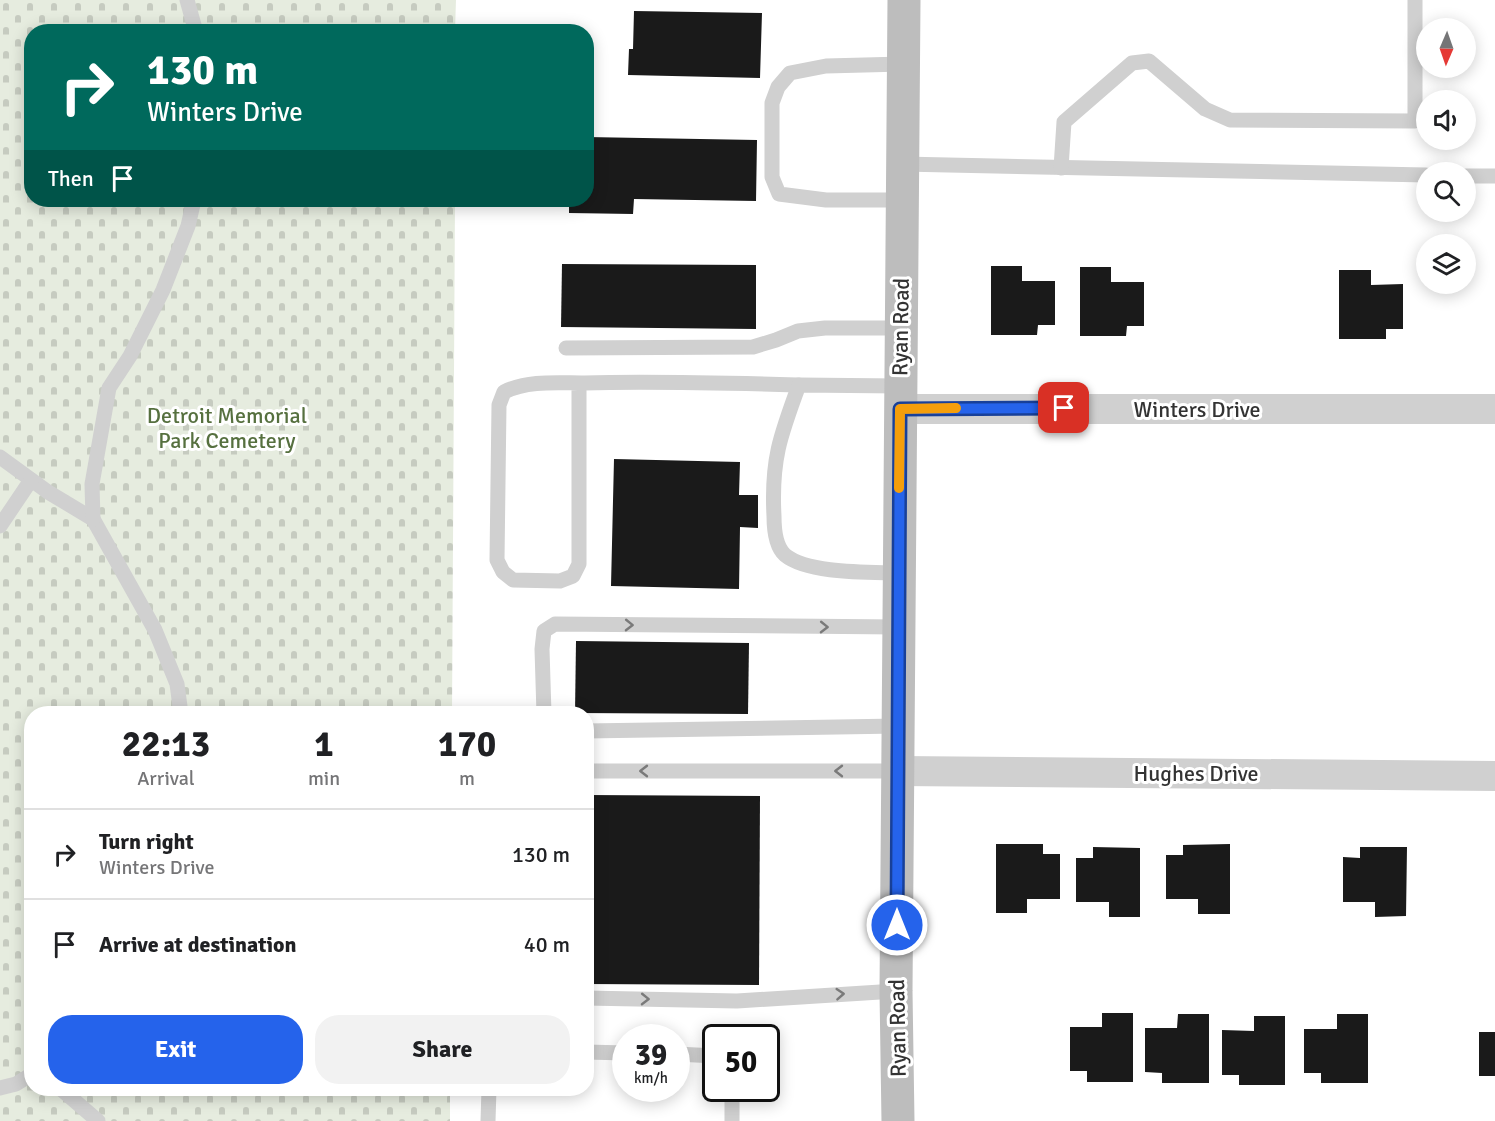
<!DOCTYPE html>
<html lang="en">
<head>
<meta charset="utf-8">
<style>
  body { margin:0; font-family:Signika,sans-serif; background:#f2f2f2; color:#202124; height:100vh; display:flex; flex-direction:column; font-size:22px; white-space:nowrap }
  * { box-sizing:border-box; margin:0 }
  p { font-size:20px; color:#757577 }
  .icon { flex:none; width:33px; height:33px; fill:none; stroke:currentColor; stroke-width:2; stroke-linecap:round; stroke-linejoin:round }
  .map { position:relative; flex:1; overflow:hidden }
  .panel { position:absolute; left:24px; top:706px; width:570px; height:390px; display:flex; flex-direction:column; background:#fff; border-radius:24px; box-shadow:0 3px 15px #0003 }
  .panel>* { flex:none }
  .banner { position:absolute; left:24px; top:24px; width:570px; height:183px; border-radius:24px; box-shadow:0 3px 15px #0003; background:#00695c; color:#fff; overflow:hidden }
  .needle { width:39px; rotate:182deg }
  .buttons { position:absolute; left:1416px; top:18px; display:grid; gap:12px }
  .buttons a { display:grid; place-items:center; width:60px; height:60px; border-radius:50%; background:#fff; box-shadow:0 3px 15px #0003; font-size:30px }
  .speed { position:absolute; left:612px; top:1024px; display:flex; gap:12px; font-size:30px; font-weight:700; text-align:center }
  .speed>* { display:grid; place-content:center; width:78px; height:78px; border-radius:50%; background:#fff; box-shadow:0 3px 15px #0003; line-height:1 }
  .speed small { font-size:15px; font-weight:400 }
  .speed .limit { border:3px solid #111; border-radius:9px; background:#fff; color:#111 }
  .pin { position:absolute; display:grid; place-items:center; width:51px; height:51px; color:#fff; margin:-26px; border-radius:12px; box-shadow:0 3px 9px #0006 }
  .me { position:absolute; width:66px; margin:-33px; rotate:0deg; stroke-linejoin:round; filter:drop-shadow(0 0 4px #0008) }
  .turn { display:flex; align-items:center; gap:21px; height:126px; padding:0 24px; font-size:27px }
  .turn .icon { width:78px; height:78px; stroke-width:2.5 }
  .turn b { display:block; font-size:42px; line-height:51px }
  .then { display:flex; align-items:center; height:57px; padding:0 24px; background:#0003; gap:12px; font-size:22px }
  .eta { display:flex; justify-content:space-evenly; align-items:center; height:102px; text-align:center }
  .eta b { font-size:36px; font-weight:700; line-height:42px }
  .action { display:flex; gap:12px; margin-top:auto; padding:12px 24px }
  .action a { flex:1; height:69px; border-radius:24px; background:#2563eb; color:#fff; font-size:24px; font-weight:700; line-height:69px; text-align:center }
  .action a+a { background:#f2f2f2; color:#202124 }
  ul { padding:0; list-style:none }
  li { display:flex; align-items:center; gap:18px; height:90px; padding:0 24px; border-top:2px solid #e0e0e0 }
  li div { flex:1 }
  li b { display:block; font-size:22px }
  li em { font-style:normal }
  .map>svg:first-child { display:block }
  .cemetery { fill:url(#cemetery-stones) }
  .building { fill:#1a1a1a }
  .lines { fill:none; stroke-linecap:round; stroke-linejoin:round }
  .lane { stroke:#d0d0d0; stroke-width:15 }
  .street { stroke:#d0d0d0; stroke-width:30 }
  .secondary { stroke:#bdbdbd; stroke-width:33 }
  .oneway { stroke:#7a7a7a }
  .route-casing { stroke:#184099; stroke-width:15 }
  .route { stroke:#2563eb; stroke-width:10 }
  .slow { stroke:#f59e0b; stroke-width:10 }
  .labels { text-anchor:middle; stroke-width:6; stroke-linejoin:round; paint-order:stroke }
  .street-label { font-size:22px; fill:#333; stroke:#fff }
  .park-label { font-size:22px; fill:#56703f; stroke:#fff }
</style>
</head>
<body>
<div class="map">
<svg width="1495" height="1121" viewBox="0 0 1495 1121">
  <defs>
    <pattern id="cemetery-stones" width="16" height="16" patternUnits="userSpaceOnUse" patternTransform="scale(1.5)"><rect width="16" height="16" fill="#e6ecdf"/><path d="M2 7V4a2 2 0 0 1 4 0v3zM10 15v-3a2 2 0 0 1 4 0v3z" fill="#c6cbc0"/></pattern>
  </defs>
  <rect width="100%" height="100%" fill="#fff"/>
  <polygon class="cemetery" points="0,0 456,0 455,31 32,32 32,200 455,200 452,714 32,714 32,1089 450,1089 450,1121 0,1121"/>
  <g class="building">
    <polygon points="634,11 762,13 760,78 628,75 629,49 633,49"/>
    <polygon points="586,137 757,140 756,201 634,199 633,214 569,213 569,200 586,200"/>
    <polygon points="562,264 756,265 756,329 561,327"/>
    <polygon points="991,266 1022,266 1022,281 1055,281 1055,325 1038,325 1037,335 991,335"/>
    <polygon points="1080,267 1111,267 1111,282 1144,282 1144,326 1127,326 1126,336 1080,336"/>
    <polygon points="1339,270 1371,270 1371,285 1403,284 1403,329 1386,329 1386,339 1339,339"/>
    <polygon points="614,459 740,462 739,495 758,495 758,528 740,527 739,589 611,586"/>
    <polygon points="576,641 749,643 748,714 575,713"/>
    <polygon points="586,795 760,796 759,985 586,984"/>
    <polygon points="996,844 1043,844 1043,854 1060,854 1060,899 1027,899 1027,913 996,913"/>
    <polygon points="1230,844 1230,914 1198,914 1198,899 1166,899 1166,855 1183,855 1183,845"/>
    <polygon points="1093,847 1140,848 1140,917 1109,917 1109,902 1076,902 1076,858 1093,858"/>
    <polygon points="1360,847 1407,847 1406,916 1375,917 1375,902 1343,902 1343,857 1360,858"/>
    <polygon points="1102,1013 1133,1013 1133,1082 1087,1082 1087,1071 1070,1071 1070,1027 1102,1027"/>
    <polygon points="1178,1014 1209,1014 1209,1083 1162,1083 1162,1073 1145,1072 1145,1028 1177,1028"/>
    <polygon points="1337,1014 1368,1014 1368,1083 1321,1083 1321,1073 1304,1073 1304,1029 1337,1029"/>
    <polygon points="1254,1016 1285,1016 1285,1085 1239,1085 1239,1075 1222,1075 1222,1030 1254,1031"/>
    <rect x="1479" y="1032" width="16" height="44"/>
  </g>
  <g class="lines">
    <g class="lane">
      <polyline points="187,0 196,32"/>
      <polyline points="902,164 1426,175"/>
      <polyline points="1061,168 1064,122 1132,63 1149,61 1205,109 1230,120 1415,121 1415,0"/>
      <polyline points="1466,176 1495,176"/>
      <polyline points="902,200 826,200 779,194 772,177 772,103 778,87 790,73 826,66 903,64"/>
      <polyline points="566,348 753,347 776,340 798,331 825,328 900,328"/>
      <path d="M579 383V564L573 576 560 581 513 580 503 572 497 560 499 405 504 392C528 380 558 383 584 383 656 381 727 383 799 385"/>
      <polyline points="0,457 48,492 93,519 155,630 177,684 181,714"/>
      <polyline points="93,519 92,484 109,388 130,356 163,290 188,226 194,200"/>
      <polyline points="0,526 31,480"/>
      <path d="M898 573C869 572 808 574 785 555 775 546 774 528 774 516 771 461 780 436 799 385L900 386"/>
      <polyline points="544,714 542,649 544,631 555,624 898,627"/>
      <polyline points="586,731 898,726"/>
      <polyline points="586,771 898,771"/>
      <polyline points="586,998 737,1001 896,991"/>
      <polyline points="586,1052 626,1053"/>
      <polyline points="676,1054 716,1056"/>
      <polyline points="0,1088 16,1084 32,1074"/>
      <polyline points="61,1089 98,1121"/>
      <polyline points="488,1121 489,1089"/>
      <polyline points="732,1121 732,1089"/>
    </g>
    <g class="street">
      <polyline points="900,409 1495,409"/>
      <polyline points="898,771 1495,776"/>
    </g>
    <polyline class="secondary" points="898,1121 896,991 904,0"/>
  </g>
  <defs><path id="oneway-chevron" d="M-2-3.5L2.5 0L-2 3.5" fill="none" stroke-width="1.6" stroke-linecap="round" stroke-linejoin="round" transform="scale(1.5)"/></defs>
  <g class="oneway">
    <use href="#oneway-chevron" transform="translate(629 625) rotate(1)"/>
    <use href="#oneway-chevron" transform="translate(824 627) rotate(1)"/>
    <use href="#oneway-chevron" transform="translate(644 771) rotate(180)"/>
    <use href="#oneway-chevron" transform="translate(839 771) rotate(180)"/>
    <use href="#oneway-chevron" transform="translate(840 994) rotate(-4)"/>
    <use href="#oneway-chevron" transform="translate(645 999) rotate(1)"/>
  </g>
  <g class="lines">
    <g class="route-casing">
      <polyline id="route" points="897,925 900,409 1064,408"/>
    </g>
    <use href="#route" class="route"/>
    <polyline class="slow" points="899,488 900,409 956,408"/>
  </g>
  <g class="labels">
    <g class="street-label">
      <text transform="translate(900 327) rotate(-89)" y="8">Ryan Road</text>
      <text x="1197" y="417">Winters Drive</text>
      <text x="1196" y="781">Hughes Drive</text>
      <text transform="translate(897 1028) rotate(-91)" y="8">Ryan Road</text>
    </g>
    <g class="park-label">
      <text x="227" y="423">Detroit Memorial<tspan x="227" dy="25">Park Cemetery</tspan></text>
    </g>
  </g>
</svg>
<div class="buttons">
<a><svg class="needle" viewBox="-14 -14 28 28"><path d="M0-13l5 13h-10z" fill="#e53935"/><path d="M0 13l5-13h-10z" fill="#757577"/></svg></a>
<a><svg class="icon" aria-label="sound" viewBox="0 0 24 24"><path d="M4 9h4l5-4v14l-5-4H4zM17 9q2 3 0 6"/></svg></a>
<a><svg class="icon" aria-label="search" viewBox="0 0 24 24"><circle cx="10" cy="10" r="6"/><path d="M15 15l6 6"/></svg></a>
<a><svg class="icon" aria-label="layers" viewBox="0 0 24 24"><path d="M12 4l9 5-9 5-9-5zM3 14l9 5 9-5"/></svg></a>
</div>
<div class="speed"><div>39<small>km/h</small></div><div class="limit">50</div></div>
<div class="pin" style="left:1064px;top:408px;background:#d93025"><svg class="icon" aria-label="arrive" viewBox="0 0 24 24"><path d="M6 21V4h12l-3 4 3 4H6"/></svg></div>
<svg class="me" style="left:897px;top:925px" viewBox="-20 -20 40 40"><circle r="17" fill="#2563eb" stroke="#fff" stroke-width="3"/><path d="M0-11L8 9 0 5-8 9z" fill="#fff"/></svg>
<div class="banner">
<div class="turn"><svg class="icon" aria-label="right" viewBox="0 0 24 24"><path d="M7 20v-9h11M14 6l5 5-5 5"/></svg><div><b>130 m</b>Winters Drive</div></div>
<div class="then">Then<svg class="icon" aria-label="arrive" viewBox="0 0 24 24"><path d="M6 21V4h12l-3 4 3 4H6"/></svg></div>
</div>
<section class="panel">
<div class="eta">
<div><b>22:13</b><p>Arrival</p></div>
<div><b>1</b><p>min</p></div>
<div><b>170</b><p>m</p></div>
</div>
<ul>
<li><svg class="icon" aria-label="right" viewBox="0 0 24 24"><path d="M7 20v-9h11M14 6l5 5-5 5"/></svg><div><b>Turn right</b><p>Winters Drive</p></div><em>130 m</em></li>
<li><svg class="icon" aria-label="arrive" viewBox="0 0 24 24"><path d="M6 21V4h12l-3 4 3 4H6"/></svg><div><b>Arrive at destination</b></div><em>40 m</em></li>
</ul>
<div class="action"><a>Exit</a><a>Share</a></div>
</section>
</div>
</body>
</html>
